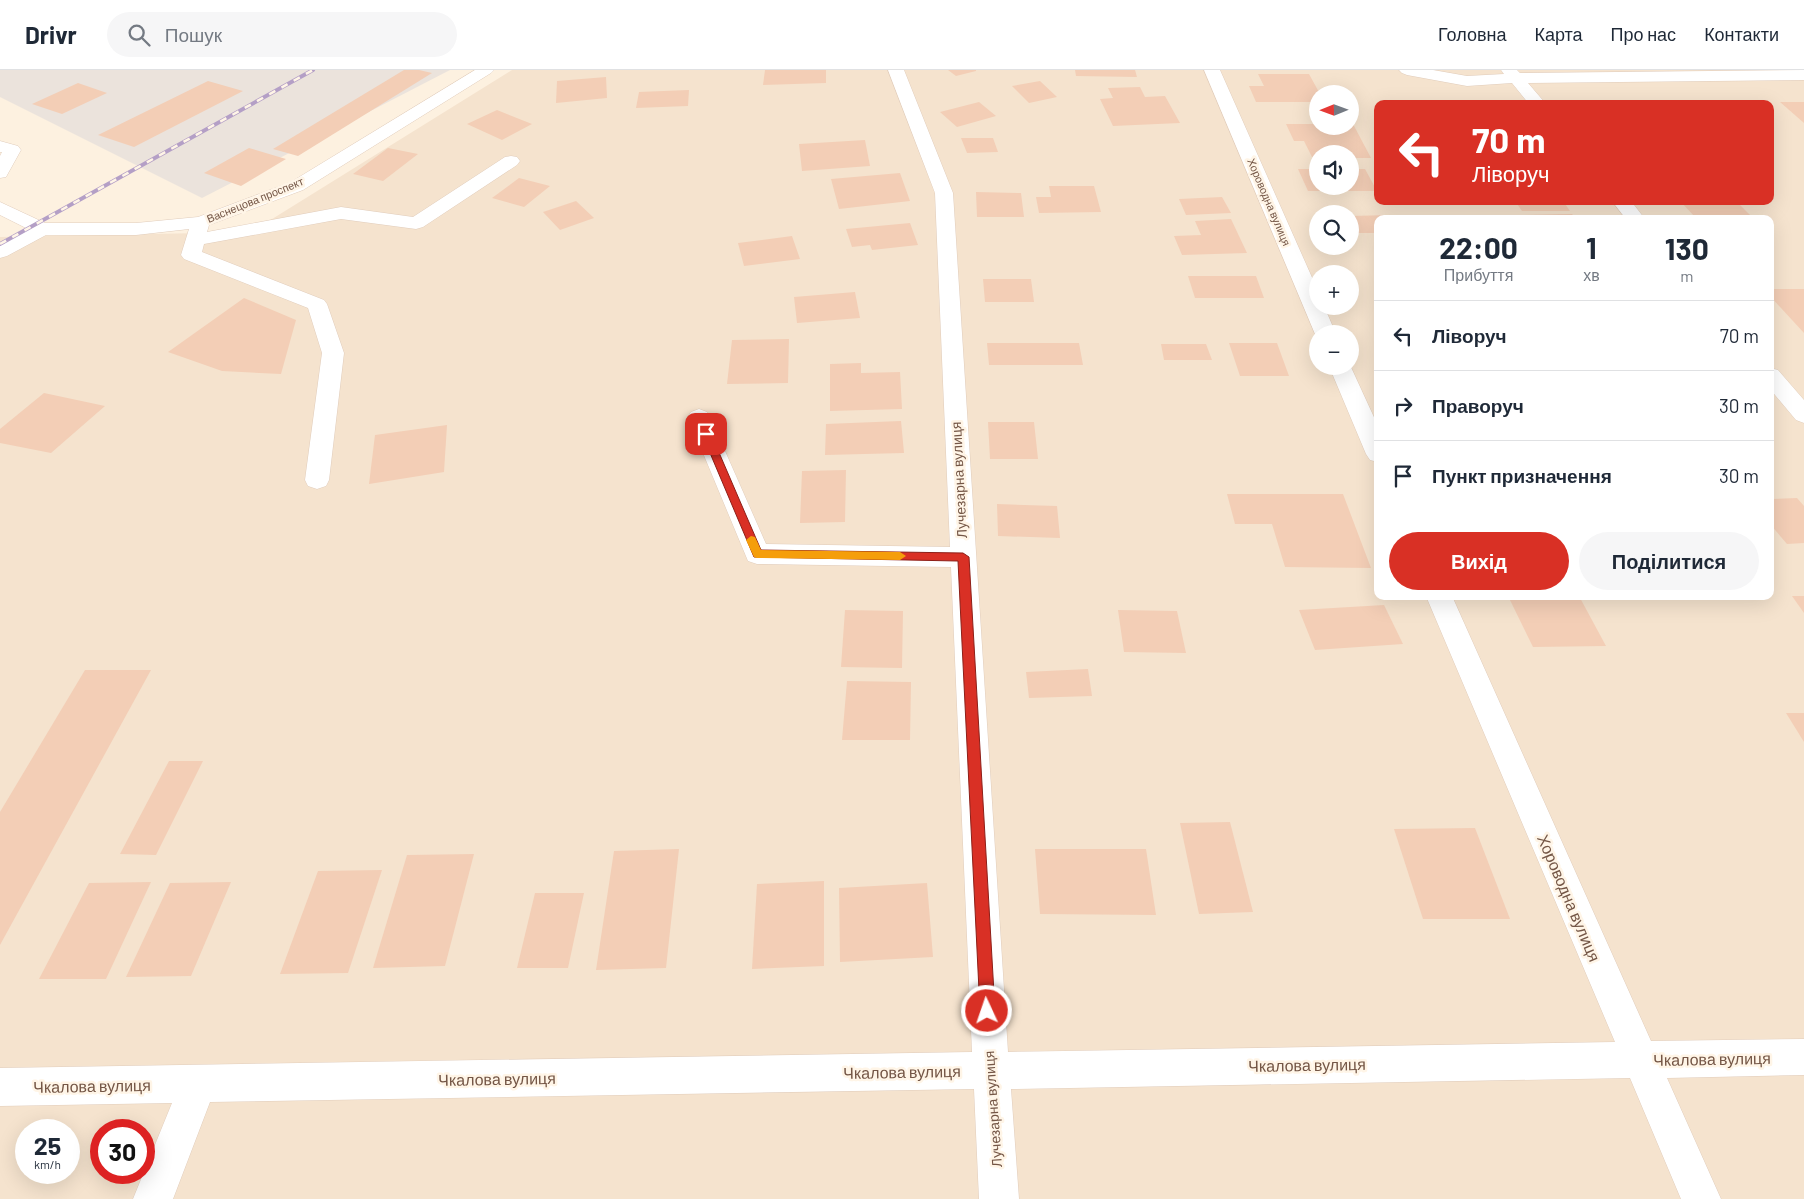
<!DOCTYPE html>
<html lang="uk">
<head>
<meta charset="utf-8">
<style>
  body { margin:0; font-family:Barlow,sans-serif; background:#f6f6f7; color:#1f2937; height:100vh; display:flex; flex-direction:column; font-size:19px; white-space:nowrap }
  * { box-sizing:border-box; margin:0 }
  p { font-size:16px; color:#747a83 }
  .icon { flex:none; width:28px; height:28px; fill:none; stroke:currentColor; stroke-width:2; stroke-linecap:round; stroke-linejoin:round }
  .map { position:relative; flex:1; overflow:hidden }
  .panel { position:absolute; left:1374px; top:145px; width:400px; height:385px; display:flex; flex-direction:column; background:#fff; border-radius:10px; box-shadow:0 5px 20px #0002 }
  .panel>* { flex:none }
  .hud { position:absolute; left:1374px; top:30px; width:400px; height:105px; border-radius:10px; box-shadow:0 5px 20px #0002; background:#d93025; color:#fff; overflow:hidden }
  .needle { width:32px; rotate:269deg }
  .buttons { position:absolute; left:1309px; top:15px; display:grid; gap:10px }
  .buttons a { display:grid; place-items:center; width:50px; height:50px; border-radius:50%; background:#fff; box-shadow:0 5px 20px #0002; font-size:25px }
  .speed { position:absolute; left:15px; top:1049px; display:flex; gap:10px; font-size:25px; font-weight:700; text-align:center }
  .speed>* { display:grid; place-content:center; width:65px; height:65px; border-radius:50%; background:#fff; box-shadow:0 5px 20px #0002; line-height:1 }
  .speed small { font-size:12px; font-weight:400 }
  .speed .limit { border:8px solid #d22; background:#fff; color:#111 }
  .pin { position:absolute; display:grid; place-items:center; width:42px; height:42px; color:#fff; margin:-21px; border-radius:10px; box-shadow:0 2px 8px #0006 }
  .me { position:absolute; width:55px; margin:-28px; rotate:357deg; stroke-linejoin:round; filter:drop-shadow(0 0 4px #0008) }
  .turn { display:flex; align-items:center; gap:18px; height:105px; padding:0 15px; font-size:22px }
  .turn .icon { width:65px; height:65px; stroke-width:2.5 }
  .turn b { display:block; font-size:35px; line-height:42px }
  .eta { display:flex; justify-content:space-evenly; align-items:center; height:85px; text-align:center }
  .eta b { font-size:30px; font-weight:700; line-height:35px }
  .primary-button { display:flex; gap:10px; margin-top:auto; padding:10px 15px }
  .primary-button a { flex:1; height:58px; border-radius:30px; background:#d93025; color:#fff; font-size:20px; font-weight:700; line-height:58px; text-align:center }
  .primary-button a+a { background:#f6f6f7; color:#1f2937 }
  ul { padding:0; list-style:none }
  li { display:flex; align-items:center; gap:15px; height:70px; padding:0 15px; border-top:1px solid #e0e1e3 }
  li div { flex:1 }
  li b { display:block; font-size:19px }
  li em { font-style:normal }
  header { display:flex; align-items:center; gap:30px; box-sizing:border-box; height:70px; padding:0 25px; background:#fff; border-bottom:1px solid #e0e1e3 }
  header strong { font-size:24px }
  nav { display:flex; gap:28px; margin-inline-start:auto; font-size:18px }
  .search { width:350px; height:45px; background:#f6f6f7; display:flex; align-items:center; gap:12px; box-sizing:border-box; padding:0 18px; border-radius:28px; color:#747a83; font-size:19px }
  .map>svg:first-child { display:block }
  .residential { fill:#f5e3ce; fill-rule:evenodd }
  .industrial { fill:#ebe3dc }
  .building { fill:#f3ceb6 }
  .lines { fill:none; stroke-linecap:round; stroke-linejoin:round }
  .minor-casing { stroke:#e1cdbc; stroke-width:1 }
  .minor { fill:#fff; fill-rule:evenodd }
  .rail-casing { stroke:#b49fc6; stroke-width:4 }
  .rail { stroke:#fff5e7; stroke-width:2.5; stroke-dasharray:7; stroke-linecap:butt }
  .route { fill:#d93025; stroke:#8d1f18 }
  .slow { fill:#f59e0b }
  .labels { text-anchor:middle; stroke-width:5; stroke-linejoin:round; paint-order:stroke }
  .far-street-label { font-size:11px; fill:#745646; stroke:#fff5e7 }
  .street-label { font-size:14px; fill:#745646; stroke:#fff5e7 }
  .near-street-label { font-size:16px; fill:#745646; stroke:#fff5e7 }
</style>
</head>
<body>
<header>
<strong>Drivr</strong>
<div class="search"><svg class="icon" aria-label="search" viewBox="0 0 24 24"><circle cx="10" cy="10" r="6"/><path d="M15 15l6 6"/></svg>Пошук</div>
<nav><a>Головна</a><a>Карта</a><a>Про нас</a><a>Контакти</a></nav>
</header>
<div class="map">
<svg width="1804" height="1129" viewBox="0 0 1804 1129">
  <rect width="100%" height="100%" fill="#fdf1e0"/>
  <path class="residential" d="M512 0H1804V1129H0V167L251 162ZM1318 24H1350V56H1318ZM1378 34H1770V131H1378ZM1318 84H1350V116H1318ZM1318 144H1350V176H1318ZM1378 149H1770V526H1378ZM1318 204H1350V236H1318ZM1318 264H1350V296H1318ZM26 1060H69V1102H26ZM101 1060H144V1102H101Z"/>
  <polygon class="industrial" points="0,0 450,0 202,128 0,27"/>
  <g class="building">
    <polygon points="404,0 419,0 432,3 298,86 273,79"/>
    <polygon points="765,0 826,0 826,13 763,15"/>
    <polygon points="948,0 976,0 976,1 956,6"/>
    <polygon points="1075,0 1135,0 1137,7 1076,6"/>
    <polygon points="1258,4 1309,4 1320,24 1318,24 1318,32 1256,32 1249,16 1264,16"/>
    <polygon points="606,7 607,28 556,33 557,11"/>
    <polygon points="208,11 243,21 134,77 98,65"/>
    <polygon points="1040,11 1057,27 1029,33 1012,16"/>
    <polygon points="78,13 107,23 62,44 32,34"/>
    <polygon points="1140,17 1145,27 1165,26 1180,53 1113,56 1100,29 1113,28 1108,18"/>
    <polygon points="689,20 688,36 636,38 639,22"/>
    <polygon points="1695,31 1745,31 1749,34 1698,34"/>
    <polygon points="979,32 996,46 957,57 940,42"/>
    <polygon points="1780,32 1804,32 1804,53"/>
    <polygon points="497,40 532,54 502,70 467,54"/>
    <polygon points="1286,54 1318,54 1318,56 1350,56 1350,54 1353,54 1371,88 1350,88 1350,84 1318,84 1318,88 1312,87 1304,71 1294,71"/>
    <polygon points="961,68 993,68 998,82 967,83"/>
    <polygon points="865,70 870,96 802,101 799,74"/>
    <polygon points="249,78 286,89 241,116 204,103"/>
    <polygon points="388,78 418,84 383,111 353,104"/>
    <polygon points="1298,99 1318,99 1318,116 1350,116 1350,99 1365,99 1377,121 1308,121"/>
    <polygon points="900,103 910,131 839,139 831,109"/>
    <polygon points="519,108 550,116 524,137 492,128"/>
    <polygon points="1049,116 1094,116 1101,142 1039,143 1036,127 1051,127"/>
    <polygon points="976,122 1021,123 1024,147 977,147"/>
    <polygon points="1222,127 1231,143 1186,145 1179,129"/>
    <polygon points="576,131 594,148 560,160 543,142"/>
    <polygon points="1515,131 1563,131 1570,141 1522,141"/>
    <polygon points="1680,131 1736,131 1754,149 1697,149"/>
    <polygon points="1572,144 1576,149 1524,149 1521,145"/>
    <polygon points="1391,145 1393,149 1378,149 1378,163 1350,163 1350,146"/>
    <polygon points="1231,149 1247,183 1182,185 1174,166 1201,165 1195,151"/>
    <polygon points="910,153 918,175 872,180 870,175 852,177 846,159"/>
    <polygon points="792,166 800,189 744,196 738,173"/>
    <polygon points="1188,206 1256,206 1264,228 1195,228"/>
    <polygon points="983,209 1031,209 1034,232 985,232"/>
    <polygon points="1770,219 1804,219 1804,263 1770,226"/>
    <polygon points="855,222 860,248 797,253 794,227"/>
    <polygon points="244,228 296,250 281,304 222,301 168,282"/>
    <polygon points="789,269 788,313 727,314 732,270"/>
    <polygon points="987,273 1079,273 1083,295 989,295"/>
    <polygon points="1229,273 1277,273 1289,306 1240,306"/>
    <polygon points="1161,274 1206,274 1212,290 1164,290"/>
    <polygon points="861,293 861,303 900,302 902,339 830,341 830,294"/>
    <polygon points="44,323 105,336 51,383 0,373 0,359"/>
    <polygon points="901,351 904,383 825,385 826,354"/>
    <polygon points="988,352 1034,352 1038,389 990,389"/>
    <polygon points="447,355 444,402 369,414 375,365"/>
    <polygon points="846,400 845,452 800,453 802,401"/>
    <polygon points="1227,424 1343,424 1371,498 1285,497 1272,454 1235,454"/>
    <polygon points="1797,428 1804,436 1804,473 1787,474 1770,454 1770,429"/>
    <polygon points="997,434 1057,436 1060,468 998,466"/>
    <polygon points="1508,526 1579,526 1606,576 1533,577"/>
    <polygon points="1792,526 1804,526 1804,543"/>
    <polygon points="1384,535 1403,574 1315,580 1299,540"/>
    <polygon points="845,540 903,541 902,598 841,597"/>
    <polygon points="1118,540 1177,541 1186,583 1124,582"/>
    <polygon points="1088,599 1092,626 1029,628 1026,602"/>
    <polygon points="85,600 151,600 0,875 0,742"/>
    <polygon points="847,611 911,612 910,670 842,670"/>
    <polygon points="1786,643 1804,643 1804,672"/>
    <polygon points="169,691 203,691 156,785 120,784"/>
    <polygon points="1230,752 1253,842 1199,844 1180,753"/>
    <polygon points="1475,758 1510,849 1423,849 1394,759"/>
    <polygon points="679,779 666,898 596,900 614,781"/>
    <polygon points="1035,779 1146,779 1156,845 1040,844"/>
    <polygon points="474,784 445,896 373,898 407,785"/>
    <polygon points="382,800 348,903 280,904 318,801"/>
    <polygon points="824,811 824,896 752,899 757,814"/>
    <polygon points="151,812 106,909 39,909 89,813"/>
    <polygon points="231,812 191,906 126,907 170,813"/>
    <polygon points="927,813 933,887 840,892 839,818"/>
    <polygon points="535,823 584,823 568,898 517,898"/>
  </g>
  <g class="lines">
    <g class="minor-casing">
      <g id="minor">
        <polygon points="475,0 494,0 491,3 303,120 209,155 207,162 341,137 413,147 505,87 511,86 517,87 520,91 517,95 423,157 416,159 341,149 204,174 202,182 324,230 327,234 344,283 329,410 326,416 317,419 308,416 305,410 322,283 308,238 184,189 181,185 189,159 136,165 46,165 7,186 0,188 0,174 28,159 0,145 0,132 45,153 136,153 198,147 291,112"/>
        <polygon points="888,0 904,0 953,123 1008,982 1615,972 1426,526 1452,526 1651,971 1804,969 1804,1005 1667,1008 1721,1129 1681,1129 1630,1008 1011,1019 1019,1129 979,1129 974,1019 210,1032 173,1129 133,1129 172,1033 0,1036 0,998 972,982 951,497 757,494 748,491 688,347 691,342 699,339 707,342 710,347 766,474 950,477 935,123"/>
        <polygon points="1204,0 1220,0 1318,221 1318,236 1324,236 1336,264 1318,264 1318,267 1315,264"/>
        <polygon points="1399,0 1433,0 1467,6 1504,4 1501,0 1517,0 1520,3 1804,0 1804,10 1528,13 1546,34 1529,34 1512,13 1467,16 1407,5 1402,3"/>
        <polygon points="0,71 18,76 21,80 6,107 0,108 0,86 2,82 0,82"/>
        <polygon points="1612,131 1631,131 1645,149 1626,149"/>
        <polygon points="1350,295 1378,356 1378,392 1370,390 1366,384 1329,296 1350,296"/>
        <polygon points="1770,298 1778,300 1804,330 1804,353 1796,350 1770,319"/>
      </g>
    </g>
    <use href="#minor" class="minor"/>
    <g class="rail-casing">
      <polyline id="rail" points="0,174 313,0"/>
    </g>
    <use href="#rail" class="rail"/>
  </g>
  <polygon class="route" points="706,361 711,364 761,480 963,483 969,487 995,941 993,947 987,949 982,947 980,941 958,491 754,487 702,364"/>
  <polygon class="slow" points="751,466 755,467 761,480 900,482 906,486 900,490 757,488 754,487 746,470"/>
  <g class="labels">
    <g class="far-street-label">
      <text transform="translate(255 130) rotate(-22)" y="4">Васнецова проспект</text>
      <text transform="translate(1269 132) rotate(67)" y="4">Хороводна вулиця</text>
    </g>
    <g class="street-label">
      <text transform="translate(959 410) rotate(-93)" y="5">Лучезарна вулиця</text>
      <text transform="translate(993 1039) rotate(-94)" y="5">Лучезарна вулиця</text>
    </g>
    <g class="near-street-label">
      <text transform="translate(1569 828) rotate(67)" y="6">Хороводна вулиця</text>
      <text transform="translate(1712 989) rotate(-1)" y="6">Чкалова вулиця</text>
      <text transform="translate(1307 995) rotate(-1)" y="6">Чкалова вулиця</text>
      <text transform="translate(902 1002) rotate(-1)" y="6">Чкалова вулиця</text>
      <text transform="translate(497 1009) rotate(-1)" y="6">Чкалова вулиця</text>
      <text transform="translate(92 1016) rotate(-1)" y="6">Чкалова вулиця</text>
    </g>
  </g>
</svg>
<div class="buttons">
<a><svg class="needle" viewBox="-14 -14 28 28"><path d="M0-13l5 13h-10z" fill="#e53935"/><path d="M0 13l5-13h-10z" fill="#747a83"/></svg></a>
<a><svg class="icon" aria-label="sound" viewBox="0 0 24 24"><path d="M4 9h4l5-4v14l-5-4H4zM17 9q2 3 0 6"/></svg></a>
<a><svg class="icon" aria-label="search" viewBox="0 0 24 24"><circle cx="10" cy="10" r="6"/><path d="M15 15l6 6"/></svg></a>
<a>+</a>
<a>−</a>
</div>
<div class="speed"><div>25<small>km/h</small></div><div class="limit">30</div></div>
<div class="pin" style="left:706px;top:364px;background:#d93025"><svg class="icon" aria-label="arrive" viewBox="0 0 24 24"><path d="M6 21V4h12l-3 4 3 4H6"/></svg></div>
<svg class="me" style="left:987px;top:941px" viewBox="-20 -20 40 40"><circle r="17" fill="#d93025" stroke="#fff" stroke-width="3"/><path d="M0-11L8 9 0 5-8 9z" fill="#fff"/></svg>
<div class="hud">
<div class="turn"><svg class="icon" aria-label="left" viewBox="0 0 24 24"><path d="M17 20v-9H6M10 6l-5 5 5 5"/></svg><div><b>70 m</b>Ліворуч</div></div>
</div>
<section class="panel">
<div class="eta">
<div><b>22:00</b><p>Прибуття</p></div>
<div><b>1</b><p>хв</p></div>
<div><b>130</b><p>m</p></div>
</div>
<ul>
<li><svg class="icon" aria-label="left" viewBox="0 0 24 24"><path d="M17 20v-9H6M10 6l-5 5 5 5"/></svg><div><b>Ліворуч</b></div><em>70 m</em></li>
<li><svg class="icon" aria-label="right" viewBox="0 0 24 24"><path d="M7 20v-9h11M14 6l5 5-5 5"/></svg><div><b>Праворуч</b></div><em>30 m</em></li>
<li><svg class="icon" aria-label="arrive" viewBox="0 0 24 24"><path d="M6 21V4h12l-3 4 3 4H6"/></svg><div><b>Пункт призначення</b></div><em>30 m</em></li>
</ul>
<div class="primary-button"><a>Вихід</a><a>Поділитися</a></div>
</section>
</div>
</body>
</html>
